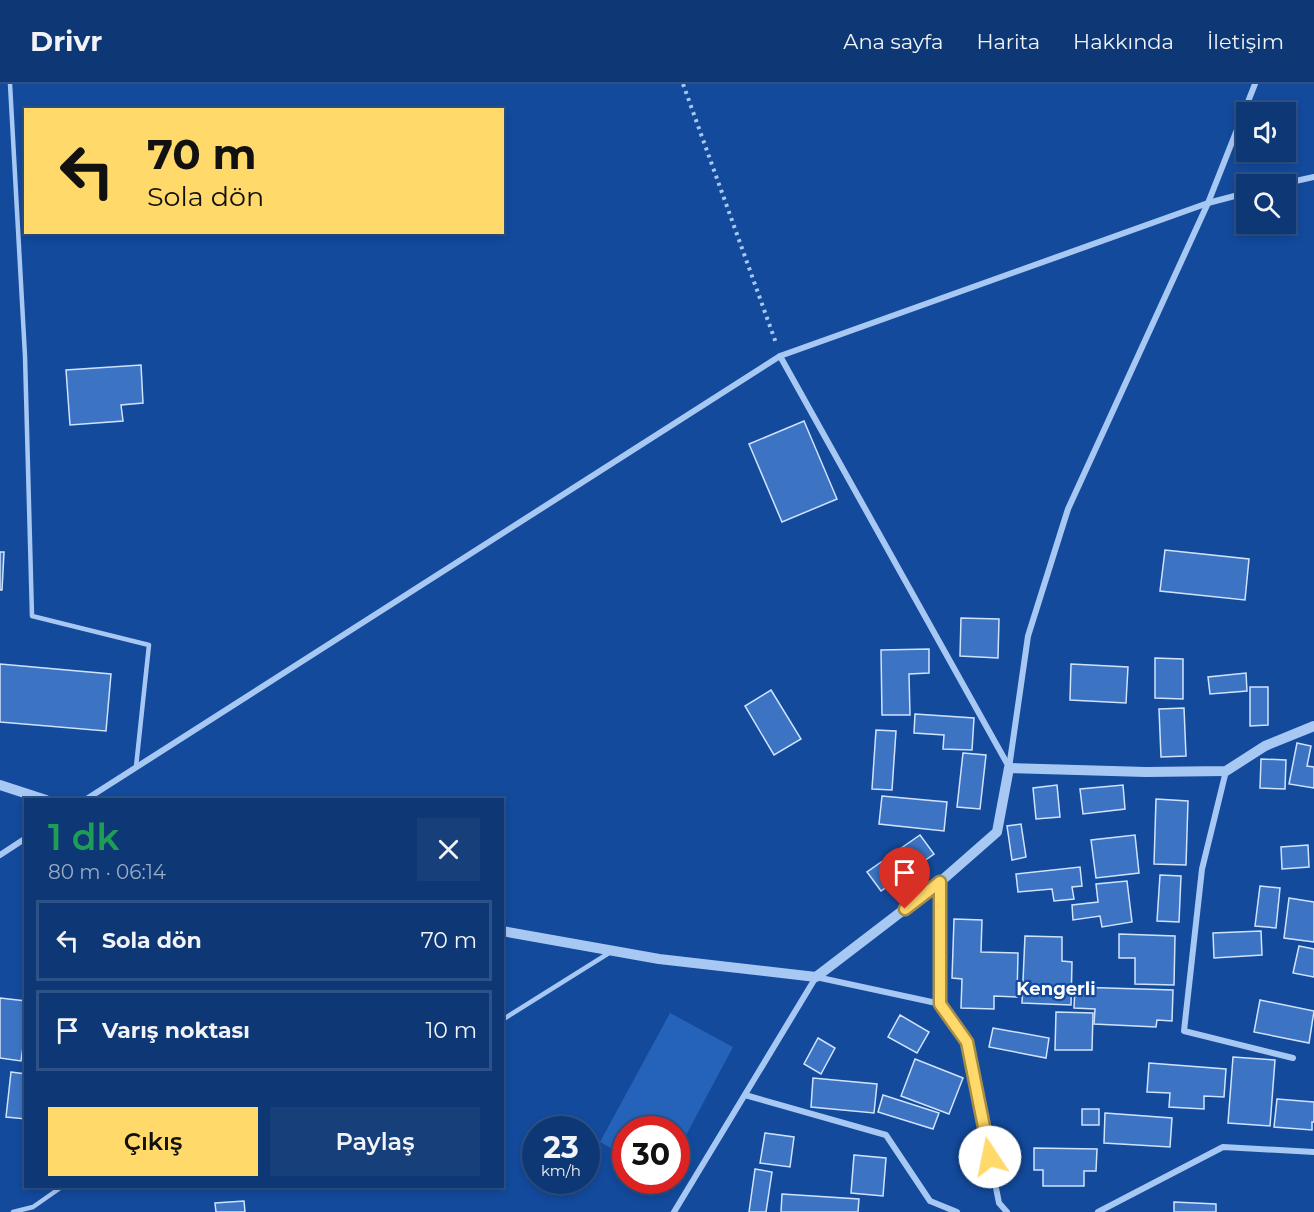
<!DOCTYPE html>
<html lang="tr">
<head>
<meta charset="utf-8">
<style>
  body { margin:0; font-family:Montserrat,sans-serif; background:#173f7a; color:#f1f3f6; height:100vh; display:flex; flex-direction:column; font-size:22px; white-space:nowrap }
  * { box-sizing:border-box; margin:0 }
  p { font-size:20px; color:#9bacc5 }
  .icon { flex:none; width:33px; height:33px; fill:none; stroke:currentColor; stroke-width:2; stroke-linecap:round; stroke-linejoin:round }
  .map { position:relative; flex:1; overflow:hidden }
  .sheet { position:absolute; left:24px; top:714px; width:480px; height:390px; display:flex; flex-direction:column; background:#0e3875; border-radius:0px; box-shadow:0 3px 9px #0003,0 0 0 2px #2e5287 }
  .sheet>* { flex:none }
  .banner { position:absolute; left:24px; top:24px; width:480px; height:126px; border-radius:0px; box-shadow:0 3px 9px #0003,0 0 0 2px #2e5287; background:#ffd96a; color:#111; overflow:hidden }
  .fabs { position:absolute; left:1236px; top:18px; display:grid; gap:12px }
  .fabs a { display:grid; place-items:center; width:60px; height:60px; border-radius:0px; background:#0e3875; box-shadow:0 3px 9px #0003,0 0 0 2px #2e5287; font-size:30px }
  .speed { position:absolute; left:522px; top:1032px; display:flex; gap:12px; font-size:30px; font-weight:700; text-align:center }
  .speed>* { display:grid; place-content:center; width:78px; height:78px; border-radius:50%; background:#0e3875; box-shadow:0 3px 9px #0003,0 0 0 2px #2e5287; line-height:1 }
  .speed small { font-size:15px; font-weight:400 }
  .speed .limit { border:9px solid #d22; background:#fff; color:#111 }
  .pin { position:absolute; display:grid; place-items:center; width:51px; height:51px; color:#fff; margin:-62px -26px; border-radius:50% 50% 50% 0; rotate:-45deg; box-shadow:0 0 6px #0007 }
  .pin .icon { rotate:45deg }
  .me { position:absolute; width:66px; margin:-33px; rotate:349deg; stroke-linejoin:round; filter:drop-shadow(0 0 4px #0008) }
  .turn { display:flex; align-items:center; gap:21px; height:126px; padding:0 24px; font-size:27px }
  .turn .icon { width:78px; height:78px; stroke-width:2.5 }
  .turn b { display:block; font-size:42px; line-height:51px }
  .round { display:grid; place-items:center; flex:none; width:63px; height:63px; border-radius:0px; background:#173f7a }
  .summary { display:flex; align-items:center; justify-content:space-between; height:102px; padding:0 24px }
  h1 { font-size:36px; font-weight:600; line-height:45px; color:#1e9e55 }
  .button { display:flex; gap:12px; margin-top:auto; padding:12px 24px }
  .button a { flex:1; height:69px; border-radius:0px; background:#ffd96a; color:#111; font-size:24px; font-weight:600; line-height:69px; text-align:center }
  .button a+a { background:#173f7a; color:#f1f3f6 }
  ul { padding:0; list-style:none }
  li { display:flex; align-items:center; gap:18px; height:81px; margin:0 12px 9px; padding:0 12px; border:3px solid #2e5287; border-radius:0px }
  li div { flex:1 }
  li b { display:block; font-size:22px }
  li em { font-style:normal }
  header { display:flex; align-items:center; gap:36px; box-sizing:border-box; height:84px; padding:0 30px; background:#0e3875; border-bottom:2px solid #2e5287 }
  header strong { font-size:28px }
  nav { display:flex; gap:33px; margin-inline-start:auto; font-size:21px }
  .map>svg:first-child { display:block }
  .green { fill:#2563ba }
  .building { fill:#3c73c3; stroke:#d0e3fd; stroke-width:1.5 }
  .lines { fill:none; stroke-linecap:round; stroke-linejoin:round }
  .path { stroke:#a8c8f4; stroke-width:4; stroke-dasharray:3 4.5; stroke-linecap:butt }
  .service { stroke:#a8c8f4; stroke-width:4.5 }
  .minor { stroke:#a8c8f4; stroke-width:6 }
  .tertiary { stroke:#a8c8f4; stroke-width:10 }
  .route-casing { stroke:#a68d45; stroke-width:15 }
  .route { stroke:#ffd96a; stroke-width:10 }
  .labels { text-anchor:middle; stroke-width:4.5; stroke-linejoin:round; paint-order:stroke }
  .quarter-label { font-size:18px; font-weight:bold; fill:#fff; stroke:#134a9c }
</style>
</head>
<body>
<header>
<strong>Drivr</strong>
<nav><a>Ana sayfa</a><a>Harita</a><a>Hakkında</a><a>İletişim</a></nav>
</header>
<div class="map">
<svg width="1314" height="1128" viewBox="0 0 1314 1128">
  <rect width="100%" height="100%" fill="#134a9c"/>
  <polygon class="green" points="670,929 733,963 677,1068 676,1046 626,1046 625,1072 600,1058"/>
  <g class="building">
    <polygon points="141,281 143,319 121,321 123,337 70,341 66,286"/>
    <polygon points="804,337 837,415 782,438 749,360"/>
    <polygon points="1165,466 1249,475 1245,516 1160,507"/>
    <polygon points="0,468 4,468 2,506 0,506"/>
    <polygon points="961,534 999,535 998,574 960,572"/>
    <polygon points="929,565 929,589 909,590 910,631 882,631 881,566"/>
    <polygon points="1155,574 1183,575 1183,615 1155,614"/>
    <polygon points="0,580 111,590 106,647 0,638"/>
    <polygon points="1071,580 1128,583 1126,619 1070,616"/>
    <polygon points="1246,589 1247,607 1210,610 1208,593"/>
    <polygon points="1250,603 1268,603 1268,641 1250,642"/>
    <polygon points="771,606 801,655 774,671 745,622"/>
    <polygon points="1184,624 1186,672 1161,673 1159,625"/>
    <polygon points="915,630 974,634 972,666 943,665 944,651 914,649"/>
    <polygon points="876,646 896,647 892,706 872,705"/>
    <polygon points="1297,659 1311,662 1307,682 1314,683 1314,704 1289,700"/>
    <polygon points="963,669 986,671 980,725 957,723"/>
    <polygon points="1261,675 1286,676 1285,705 1260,704"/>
    <polygon points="1057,701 1060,733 1036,735 1033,704"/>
    <polygon points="1123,701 1125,725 1083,730 1080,705"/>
    <polygon points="882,712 947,718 944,747 879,740"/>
    <polygon points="1156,715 1188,717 1186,781 1154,780"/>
    <polygon points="1021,740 1026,773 1012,776 1007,742"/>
    <polygon points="920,751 934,770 881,807 867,788"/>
    <polygon points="1135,751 1139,789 1096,794 1091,756"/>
    <polygon points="1308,761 1309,783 1282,785 1281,763"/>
    <polygon points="1080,783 1082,802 1072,803 1074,815 1054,817 1052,805 1018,808 1016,790"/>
    <polygon points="1160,791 1181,792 1179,838 1157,837"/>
    <polygon points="1127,797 1132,838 1102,843 1100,832 1073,836 1072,821 1098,818 1096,800"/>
    <polygon points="1260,802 1280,804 1276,844 1255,842"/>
    <polygon points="1289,814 1314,818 1314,858 1284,854"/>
    <polygon points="954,835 982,836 981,868 1018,869 1017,913 994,912 994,925 961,924 962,895 952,894"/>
    <polygon points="1261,847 1262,871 1214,874 1213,849"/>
    <polygon points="1119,850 1175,852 1174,901 1135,900 1135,874 1119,874"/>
    <polygon points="1025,852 1062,853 1062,877 1072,878 1071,921 1022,919"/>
    <polygon points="1299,862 1314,865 1314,893 1293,889"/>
    <polygon points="1075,903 1173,906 1172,937 1157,936 1156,943 1094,940 1095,925 1074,924"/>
    <polygon points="0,914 26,917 26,941 21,977 0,974"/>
    <polygon points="1260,916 1314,927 1309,959 1254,948"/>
    <polygon points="1056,928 1093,929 1092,966 1055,966"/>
    <polygon points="900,931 929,948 917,969 888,953"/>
    <polygon points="993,944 1049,954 1046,974 989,963"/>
    <polygon points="818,954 835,964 821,990 804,980"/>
    <polygon points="1233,973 1275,976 1270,1042 1228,1039"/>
    <polygon points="915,975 963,994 949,1030 901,1012"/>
    <polygon points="1149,979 1226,985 1224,1013 1204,1012 1204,1025 1169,1023 1170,1009 1147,1008"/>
    <polygon points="11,988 26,990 26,1035 6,1033"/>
    <polygon points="813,994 877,1000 874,1029 811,1023"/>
    <polygon points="883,1011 939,1029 933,1045 878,1028"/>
    <polygon points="1277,1015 1314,1018 1314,1038 1312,1038 1312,1046 1274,1043"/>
    <rect x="1082" y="1025" width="17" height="16"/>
    <polygon points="1105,1029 1172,1034 1170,1063 1104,1059"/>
    <polygon points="765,1049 794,1053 790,1083 760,1079"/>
    <polygon points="1034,1064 1097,1065 1096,1087 1084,1087 1084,1102 1043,1102 1043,1086 1034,1086"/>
    <polygon points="854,1071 886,1074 883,1112 851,1109"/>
    <polygon points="755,1085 772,1088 766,1128 749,1128"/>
    <polygon points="782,1110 859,1115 858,1128 781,1128"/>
    <polygon points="244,1117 245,1128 216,1128 215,1119"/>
    <polygon points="1174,1118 1216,1120 1216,1128 1174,1128"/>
  </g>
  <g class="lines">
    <polyline class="path" points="683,0 776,259"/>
    <g class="service">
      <polyline points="10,0 25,272 32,532 149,561 136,683"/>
      <polyline points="502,936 609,869"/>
      <polyline points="13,1128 33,1123 63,1102"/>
    </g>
    <g class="minor">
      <polyline points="1282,100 1314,93"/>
      <polyline points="780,272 1009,683"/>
      <polyline points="1009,684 1028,552 1068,425 1208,119 1255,0"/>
      <polyline points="1226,687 1202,785 1184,947 1293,974"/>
      <polyline points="85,716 780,272 1208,119 1246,109"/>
      <polyline points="0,771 26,754"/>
      <polyline points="940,798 941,920"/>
      <polyline points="745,1011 886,1051 930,1117 957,1128"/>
      <polyline points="674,1128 816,893 941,920 967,958 999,1119 1007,1128"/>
      <polyline points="1098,1128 1223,1063 1314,1068"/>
    </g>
    <g class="tertiary">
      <polyline points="0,701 46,716"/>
      <polyline points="502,847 659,875 816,893 940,798 997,748 1009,684 1146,688 1226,687 1265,662 1314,642"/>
    </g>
  </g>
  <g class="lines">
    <g class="route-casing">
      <polyline id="route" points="905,825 940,798 940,920 967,958 990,1073"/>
    </g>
    <use href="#route" class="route"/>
  </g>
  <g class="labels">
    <g class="quarter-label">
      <text x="1056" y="911">Kengerli</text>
    </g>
  </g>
</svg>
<div class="fabs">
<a><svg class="icon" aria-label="sound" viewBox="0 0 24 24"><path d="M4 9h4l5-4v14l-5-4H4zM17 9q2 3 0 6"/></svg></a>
<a><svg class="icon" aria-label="search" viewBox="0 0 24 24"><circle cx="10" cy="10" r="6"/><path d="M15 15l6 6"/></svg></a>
</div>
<div class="speed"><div>23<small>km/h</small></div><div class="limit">30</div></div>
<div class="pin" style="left:905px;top:825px;background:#d93025"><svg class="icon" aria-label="arrive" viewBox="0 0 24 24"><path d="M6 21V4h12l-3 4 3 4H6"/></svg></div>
<svg class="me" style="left:990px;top:1073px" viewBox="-20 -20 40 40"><circle r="19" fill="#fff"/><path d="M0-13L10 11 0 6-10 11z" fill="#ffd96a"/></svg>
<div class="banner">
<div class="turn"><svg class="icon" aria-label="left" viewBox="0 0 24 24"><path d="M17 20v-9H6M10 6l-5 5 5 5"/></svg><div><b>70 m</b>Sola dön</div></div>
</div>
<section class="sheet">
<div class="summary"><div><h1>1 dk</h1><p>80 m · 06:14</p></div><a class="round"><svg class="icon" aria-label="close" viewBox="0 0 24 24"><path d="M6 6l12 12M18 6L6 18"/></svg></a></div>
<ul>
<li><svg class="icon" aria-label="left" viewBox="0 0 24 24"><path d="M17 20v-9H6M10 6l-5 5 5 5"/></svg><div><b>Sola dön</b></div><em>70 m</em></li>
<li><svg class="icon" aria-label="arrive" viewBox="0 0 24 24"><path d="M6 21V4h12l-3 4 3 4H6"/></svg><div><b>Varış noktası</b></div><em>10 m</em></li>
</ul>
<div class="button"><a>Çıkış</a><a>Paylaş</a></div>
</section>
</div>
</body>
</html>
